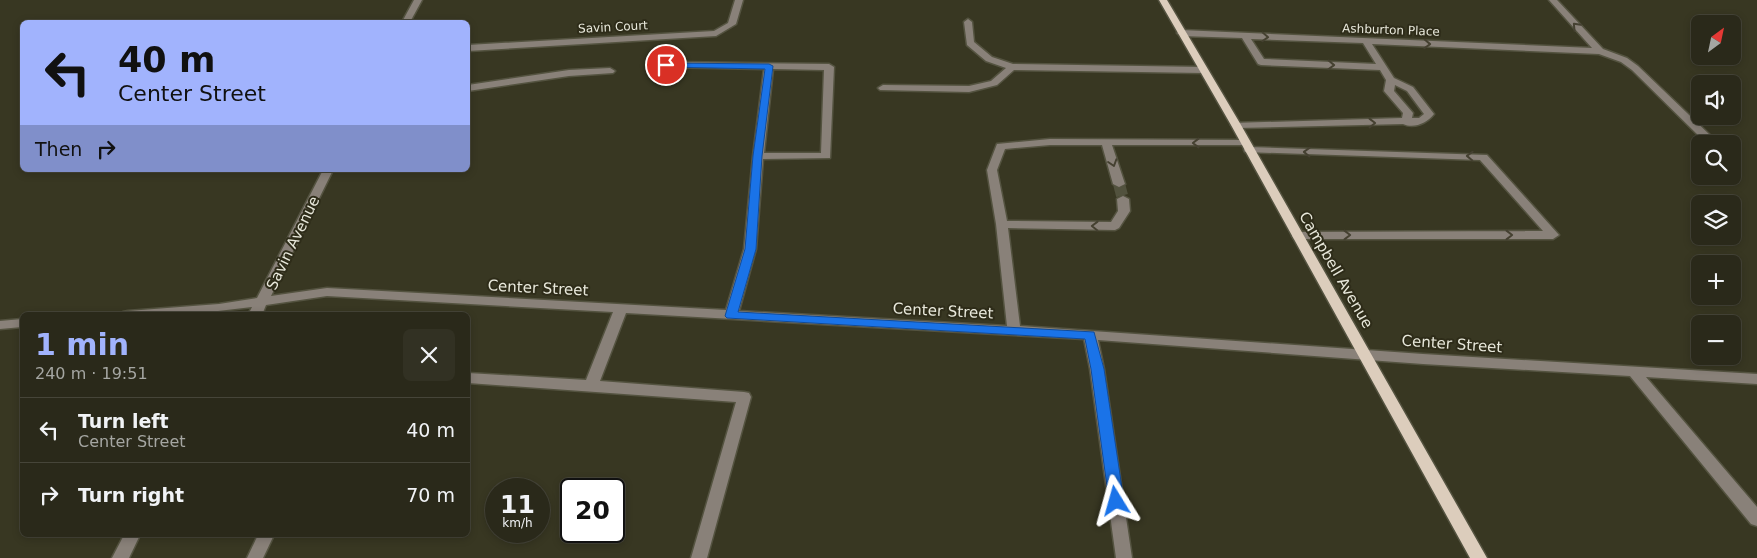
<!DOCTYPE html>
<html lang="en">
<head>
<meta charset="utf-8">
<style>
  body { margin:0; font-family:"DejaVu Sans",sans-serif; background:#323123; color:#f1f3f6; height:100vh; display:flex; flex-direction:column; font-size:19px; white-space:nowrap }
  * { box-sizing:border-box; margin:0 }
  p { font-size:16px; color:#a5a6a2 }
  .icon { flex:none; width:28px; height:28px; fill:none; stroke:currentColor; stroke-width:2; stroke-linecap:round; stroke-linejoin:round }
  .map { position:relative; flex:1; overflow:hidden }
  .side { position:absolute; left:20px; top:312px; width:450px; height:225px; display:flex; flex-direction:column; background:#2a291a; border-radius:8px; box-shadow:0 2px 8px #0003,0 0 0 1px #464539 }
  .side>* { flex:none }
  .guide { position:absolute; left:20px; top:20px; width:450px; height:152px; border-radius:8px; box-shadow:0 2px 8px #0003,0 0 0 1px #464539; background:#a1b3fd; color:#111; overflow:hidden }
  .needle { width:32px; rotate:33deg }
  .tools { position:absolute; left:1691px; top:15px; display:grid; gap:10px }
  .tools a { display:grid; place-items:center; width:50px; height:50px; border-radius:8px; background:#2a291a; box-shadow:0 2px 8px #0003,0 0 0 1px #464539; font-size:25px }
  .speed { position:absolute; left:485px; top:478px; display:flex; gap:10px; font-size:25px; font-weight:700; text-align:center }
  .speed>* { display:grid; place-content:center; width:65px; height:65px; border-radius:50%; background:#2a291a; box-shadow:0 2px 8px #0003,0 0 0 1px #464539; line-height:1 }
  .speed small { font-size:12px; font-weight:400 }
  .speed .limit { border:2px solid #111; border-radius:8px; background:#fff; color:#111 }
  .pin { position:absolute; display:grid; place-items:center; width:42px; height:42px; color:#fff; margin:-21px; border:2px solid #fff; border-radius:50%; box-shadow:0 1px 5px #0007 }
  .me { position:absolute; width:55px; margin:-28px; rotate:352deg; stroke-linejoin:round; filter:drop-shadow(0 0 4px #0008) }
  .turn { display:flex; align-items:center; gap:18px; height:105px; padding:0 15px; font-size:22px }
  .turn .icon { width:65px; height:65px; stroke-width:2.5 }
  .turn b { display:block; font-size:35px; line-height:42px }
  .then { display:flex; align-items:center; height:48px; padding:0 15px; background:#0003; gap:10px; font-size:19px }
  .round { display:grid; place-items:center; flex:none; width:52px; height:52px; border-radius:8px; background:#323123 }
  .headline { display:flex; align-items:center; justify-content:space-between; height:85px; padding:0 15px }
  h1 { font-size:30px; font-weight:700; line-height:38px; color:#a1b3fd }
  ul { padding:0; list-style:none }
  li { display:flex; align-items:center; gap:15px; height:65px; padding:0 15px; border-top:1px solid #464539 }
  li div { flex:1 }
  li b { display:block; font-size:19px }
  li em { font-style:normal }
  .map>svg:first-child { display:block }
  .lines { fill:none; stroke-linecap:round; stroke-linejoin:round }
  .minor-tunnel { stroke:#52523e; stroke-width:12; stroke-dasharray:12 5.5; stroke-linecap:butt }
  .minor-casing { stroke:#545340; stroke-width:3 }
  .major-casing { stroke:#545340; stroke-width:3 }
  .minor { fill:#898179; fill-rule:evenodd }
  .major { fill:#dccdbc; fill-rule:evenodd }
  .oneway { stroke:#454131 }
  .route { fill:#1a73e8; stroke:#114b97 }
  .labels { text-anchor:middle; stroke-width:4; stroke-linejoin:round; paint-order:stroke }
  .far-street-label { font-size:12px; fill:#e8e8db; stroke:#2e2c19 }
  .street-label { font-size:15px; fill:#e8e8db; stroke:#2e2c19 }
</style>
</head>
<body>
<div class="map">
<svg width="1757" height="558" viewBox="0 0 1757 558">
  <rect width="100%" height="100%" fill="#383722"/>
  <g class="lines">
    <polyline class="minor-tunnel" points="1119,184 1123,199"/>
    <g class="minor-casing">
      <g id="minor">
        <polygon points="414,0 422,0 410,22 402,22"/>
        <polygon points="735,0 743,0 736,24 716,36 468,51 468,45 714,31 728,23"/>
        <path d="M1549 0H1557L1603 49 1627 58 1638 66 1711 136 1712 138 1711 140H1703L1632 70 1621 62 1599 54 1372 44 1394 78 1413 87 1434 114C1427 123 1414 129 1403 124L1236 128 1231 125 1232 123 1402 118 1403 113 1384 91 1386 80 1380 70 1261 65 1258 64 1242 38 1181 36 1177 33 1181 30 1592 48ZM1251 39 1363 43 1376 64 1264 59ZM1395 85 1407 91 1424 114 1419 118H1412L1413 113 1394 91Z"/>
        <polygon points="968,19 972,22 974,42 992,57 1013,64 1203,67 1208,70 1203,73 1014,70 997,85 969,92 880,90 878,88 883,85 969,86 991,81 1006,68 986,61 967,45 964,22"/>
        <path d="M667 62 829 64 834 67 830 158 763 159 756 249 739 311 1007 326 996 224 987 170 997 144 1050 139 1245 140 1250 143 1249 145H1112L1125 184 1119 187 1113 184 1102 145H1050L1005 149 997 170 1007 221 1111 222 1118 211 1117 199 1123 196 1129 199 1130 211 1119 228 1115 230 1008 228 1020 326 1423 354 1757 374V384L1646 377 1757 507V526L1751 524 1630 376 1423 364 1098 340 1104 369 1132 558H1116L1090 369 1084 339 626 313 600 381 744 392 749 393 751 397 707 558H691L736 402 468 383V373L586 380 613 312 327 296 266 305 262 315H248L252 307 184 315H121L123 312 128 311 219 304 257 298 323 170H333L271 296 327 288 726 310 744 249 753 156 764 69 664 67 662 65ZM773 69 824 70 821 153H764Z"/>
        <polygon points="610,68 615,71 613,73 569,76 468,91 468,85 569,70"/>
        <polygon points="1249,147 1487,155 1559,235 1553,239 1294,239 1292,236 1294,233 1298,232 1543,231 1480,160 1245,152 1244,150 1245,148"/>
        <polygon points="22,319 22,327 0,329 0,321"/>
        <polygon points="124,535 140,535 129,558 112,558"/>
        <polygon points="258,535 274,535 263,558 247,558"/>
      </g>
    </g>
    <g class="major-casing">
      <polygon id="major" points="1159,0 1167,0 1241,125 1487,558 1470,558 1231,125"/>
    </g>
    <use href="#minor" class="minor"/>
    <use href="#major" class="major"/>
  </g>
  <defs><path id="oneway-chevron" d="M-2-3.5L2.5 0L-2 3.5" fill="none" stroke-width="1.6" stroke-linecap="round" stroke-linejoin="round" transform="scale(1.25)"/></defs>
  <g class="oneway">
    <use href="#oneway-chevron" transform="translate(1576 26) rotate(-133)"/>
    <use href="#oneway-chevron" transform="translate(1265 37) rotate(3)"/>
    <use href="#oneway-chevron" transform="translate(1427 44) rotate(2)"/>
    <use href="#oneway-chevron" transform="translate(1331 65) rotate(2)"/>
    <use href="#oneway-chevron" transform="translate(1372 123) rotate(-1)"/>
    <use href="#oneway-chevron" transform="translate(1196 143) rotate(-180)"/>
    <use href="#oneway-chevron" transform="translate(1307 152) rotate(-178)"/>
    <use href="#oneway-chevron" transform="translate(1470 156) rotate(-178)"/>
    <use href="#oneway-chevron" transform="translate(1113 163) rotate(72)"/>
    <use href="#oneway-chevron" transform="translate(1095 226) rotate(-179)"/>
    <use href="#oneway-chevron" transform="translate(1347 235)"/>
    <use href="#oneway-chevron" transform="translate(1509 235)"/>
  </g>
  <polygon class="route" points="666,63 769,64 773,66 762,156 756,249 738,312 1094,332 1104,369 1124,501 1121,506 1116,507 1111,506 1109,501 1091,369 1085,339 727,318 725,316 745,249 753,156 765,69 664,67 664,64"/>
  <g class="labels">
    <g class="far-street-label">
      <text transform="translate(613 27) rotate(-3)" y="4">Savin Court</text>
      <text transform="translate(1391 30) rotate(2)" y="4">Ashburton Place</text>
    </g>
    <g class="street-label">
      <text transform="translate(293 243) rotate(-64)" y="5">Savin Avenue</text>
      <text transform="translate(1336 270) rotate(60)" y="5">Campbell Avenue</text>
      <text transform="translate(538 288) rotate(3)" y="5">Center Street</text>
      <text transform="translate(943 311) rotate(3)" y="5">Center Street</text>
      <text transform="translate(1452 344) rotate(4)" y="5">Center Street</text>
    </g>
  </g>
</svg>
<div class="tools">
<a><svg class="needle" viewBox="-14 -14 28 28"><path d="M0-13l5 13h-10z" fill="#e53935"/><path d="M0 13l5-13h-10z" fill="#a5a6a2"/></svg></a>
<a><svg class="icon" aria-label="sound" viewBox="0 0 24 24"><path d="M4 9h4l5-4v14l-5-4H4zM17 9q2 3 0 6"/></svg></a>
<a><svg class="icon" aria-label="search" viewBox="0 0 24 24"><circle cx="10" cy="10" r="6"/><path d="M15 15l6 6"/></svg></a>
<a><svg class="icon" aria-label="layers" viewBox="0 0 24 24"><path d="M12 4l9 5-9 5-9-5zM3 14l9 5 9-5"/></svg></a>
<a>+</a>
<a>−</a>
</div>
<div class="speed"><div>11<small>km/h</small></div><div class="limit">20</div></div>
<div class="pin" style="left:666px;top:65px;background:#d93025"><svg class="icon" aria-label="arrive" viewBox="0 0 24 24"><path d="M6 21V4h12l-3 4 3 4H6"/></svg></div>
<svg class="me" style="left:1116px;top:501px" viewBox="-20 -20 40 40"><path d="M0-17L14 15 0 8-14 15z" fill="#1a73e8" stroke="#fff" stroke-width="4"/></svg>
<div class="guide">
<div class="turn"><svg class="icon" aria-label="left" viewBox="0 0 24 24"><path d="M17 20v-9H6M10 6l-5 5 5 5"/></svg><div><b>40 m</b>Center Street</div></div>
<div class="then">Then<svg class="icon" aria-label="right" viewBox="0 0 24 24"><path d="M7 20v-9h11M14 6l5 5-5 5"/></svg></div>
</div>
<section class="side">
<div class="headline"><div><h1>1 min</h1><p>240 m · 19:51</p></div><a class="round"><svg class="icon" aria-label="close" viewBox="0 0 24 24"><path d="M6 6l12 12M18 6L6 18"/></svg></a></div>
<ul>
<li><svg class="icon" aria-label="left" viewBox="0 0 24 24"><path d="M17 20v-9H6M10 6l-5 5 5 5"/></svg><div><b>Turn left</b><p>Center Street</p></div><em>40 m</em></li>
<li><svg class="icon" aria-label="right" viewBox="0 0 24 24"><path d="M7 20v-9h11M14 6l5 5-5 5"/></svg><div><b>Turn right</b></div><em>70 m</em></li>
</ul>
</section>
</div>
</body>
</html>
